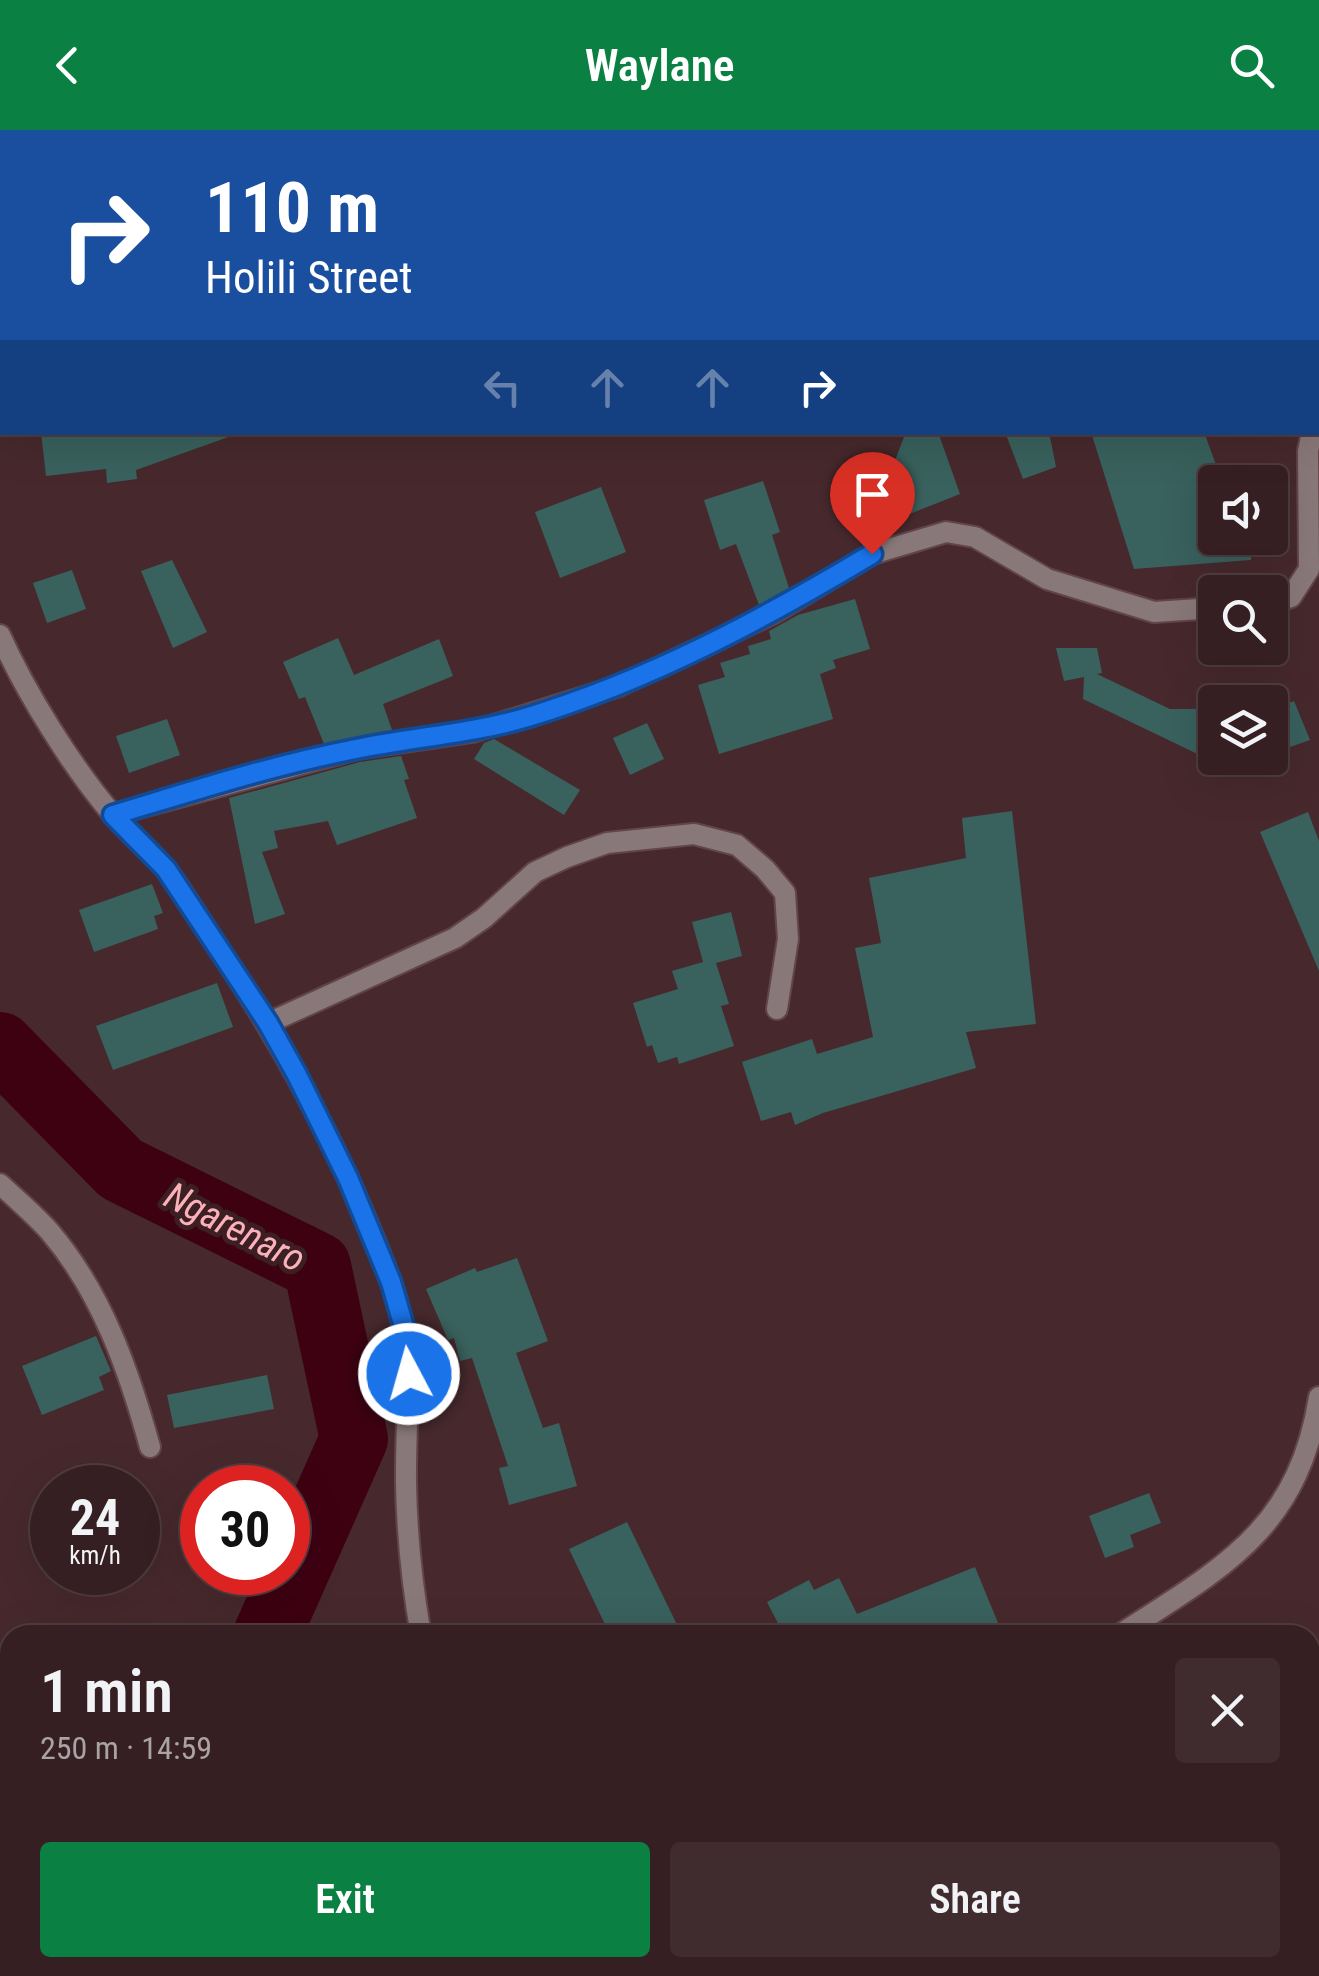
<!DOCTYPE html>
<html lang="en">
<head>
<meta charset="utf-8">
<style>
  body { margin:0; font-family:"Roboto Condensed",sans-serif; background:#402c2f; color:#f1f3f6; height:100vh; display:flex; flex-direction:column; font-size:38px; white-space:nowrap }
  * { box-sizing:border-box; margin:0 }
  p { font-size:32px; color:#aaa2a5 }
  .icon { flex:none; width:55px; height:55px; fill:none; stroke:currentColor; stroke-width:2; stroke-linecap:round; stroke-linejoin:round }
  .map { position:relative; flex:1; overflow:hidden }
  .panel { position:absolute; left:0px; top:1495px; width:1320px; height:352px; display:flex; flex-direction:column; background:#351f22; border-radius:30px 30px 0 0; box-shadow:0 10px 40px #0002,0 0 0 2px #4f3d40 }
  .panel>* { flex:none }
  .banner { position:absolute; left:0px; top:0px; width:1320px; height:305px; box-shadow:0 10px 40px #0002,0 0 0 2px #4f3d40; background:#1a4fa0; color:#fff; overflow:hidden }
  .tools { position:absolute; left:1198px; top:335px; display:grid; gap:20px }
  .tools a { display:grid; place-items:center; width:90px; height:90px; border-radius:10px; background:#351f22; box-shadow:0 10px 40px #0002,0 0 0 2px #4f3d40; font-size:50px }
  .speed { position:absolute; left:30px; top:1335px; display:flex; gap:20px; font-size:50px; font-weight:700; text-align:center }
  .speed>* { display:grid; place-content:center; width:130px; height:130px; border-radius:50%; background:#351f22; box-shadow:0 10px 40px #0002,0 0 0 2px #4f3d40; line-height:1 }
  .speed small { font-size:25px; font-weight:400 }
  .speed .limit { border:15px solid #d22; background:#fff; color:#111 }
  .pin { position:absolute; display:grid; place-items:center; width:85px; height:85px; color:#fff; margin:-102px -42px; border-radius:50% 50% 50% 0; rotate:-45deg; box-shadow:0 0 10px #0007 }
  .pin .icon { rotate:45deg }
  .me { position:absolute; width:110px; margin:-55px; rotate:354deg; stroke-linejoin:round; filter:drop-shadow(0 0 8px #0008) }
  .turn { display:flex; align-items:center; gap:35px; height:210px; padding:0 40px; font-size:45px }
  .turn .icon { width:130px; height:130px; stroke-width:2.5 }
  .turn b { display:block; font-size:70px; line-height:85px }
  .lanes { display:flex; align-items:center; height:95px; padding:0 40px; background:#0003; justify-content:center; gap:50px; direction:ltr }
  .lanes .off { opacity:.35 }
  .round { display:grid; place-items:center; flex:none; width:105px; height:105px; border-radius:10px; background:#402c2f }
  .headline { display:flex; align-items:center; justify-content:space-between; height:170px; padding:0 40px }
  h1 { font-size:60px; font-weight:600; line-height:75px }
  .action { display:flex; gap:20px; margin-top:auto; padding:20px 40px }
  .action a { flex:1; height:115px; border-radius:10px; background:#0b8043; color:#fff; font-size:40px; font-weight:600; line-height:115px; text-align:center }
  .action a+a { background:#402c2f; color:#f1f3f6 }
  header { display:flex; justify-content:space-between; align-items:center; height:130px; padding:0 40px; background:#0b8043; color:#fff; font-size:45px; font-weight:600 }
  .map>svg:first-child { display:block }
  .lines { fill:none; stroke-linecap:round; stroke-linejoin:round }
  .river { stroke:#3e0112; stroke-width:68 }
  .building { fill:#39615d }
  .street-casing { stroke:#624549; stroke-width:24 }
  .street { stroke:#89787a; stroke-width:20 }
  .route-casing { stroke:#114b97; stroke-width:25 }
  .route { stroke:#1a73e8; stroke-width:18 }
  .labels { text-anchor:middle; stroke-width:10; stroke-linejoin:round; paint-order:stroke }
  .water-label { font-size:38px; font-style:italic; fill:#fab1ba; stroke:#3c1f23 }
</style>
</head>
<body>
<header><svg class="icon" aria-label="back" viewBox="0 0 24 24"><path d="M15 5l-7 7 7 7"/></svg>Waylane<svg class="icon" aria-label="search" viewBox="0 0 24 24"><circle cx="10" cy="10" r="6"/><path d="M15 15l6 6"/></svg></header>
<div class="map">
<svg width="1319" height="1846" viewBox="0 0 1319 1846">
  <rect width="100%" height="100%" fill="#47292d"/>
  <g class="lines">
    <g class="river">
      <polyline points="0,916 121,1039 317,1136 354,1309 267,1505"/>
      <polyline points="228,1846 229,1838"/>
    </g>
  </g>
  <g class="building">
    <polygon points="41,302 233,302 234,305 136,340 137,349 107,353 106,339 46,346"/>
    <polygon points="906,302 938,302 960,364 902,387 882,337 894,333"/>
    <polygon points="1005,302 1049,302 1056,337 1023,349"/>
    <polygon points="1091,302 1204,302 1219,343 1245,339 1246,352 1215,352 1215,408 1250,408 1251,430 1134,439"/>
    <polygon points="763,351 780,402 772,405 789,458 759,475 736,414 720,420 704,370"/>
    <polygon points="601,357 626,422 560,448 535,382"/>
    <polygon points="172,430 207,502 173,518 141,441"/>
    <polygon points="72,440 86,479 47,493 33,453"/>
    <polygon points="855,469 870,519 833,530 836,538 820,544 833,589 719,624 698,555 725,547 720,533 750,524 748,516 771,509 769,501 798,485"/>
    <polygon points="338,508 354,545 439,509 453,546 383,574 392,600 324,614 305,567 299,569 283,532"/>
    <polygon points="1056,518 1097,518 1102,543 1097,544 1170,579 1209,579 1210,630 1083,569 1084,547 1064,551"/>
    <polygon points="1294,571 1310,610 1276,622 1270,606 1270,580"/>
    <polygon points="167,589 180,625 129,643 116,606"/>
    <polygon points="647,593 664,629 630,645 613,608"/>
    <polygon points="494,609 580,660 564,685 474,629 484,613"/>
    <polygon points="401,626 409,649 404,650 417,688 337,715 328,691 274,701 278,718 262,722 285,784 255,794 229,668 360,632"/>
    <polygon points="1012,681 1036,894 966,902 976,938 823,983 795,995 791,982 761,991 742,932 812,909 817,924 873,907 855,818 881,813 869,748 966,728 962,688"/>
    <polygon points="1308,682 1319,711 1319,841 1260,702"/>
    <polygon points="152,754 163,783 154,786 158,799 94,822 79,780"/>
    <polygon points="731,782 742,826 716,833 729,874 721,876 734,916 679,934 677,927 658,933 652,915 647,917 633,873 678,859 672,841 703,832 692,792"/>
    <polygon points="217,853 233,897 113,940 96,896"/>
    <polygon points="517,1128 548,1211 516,1223 543,1298 559,1293 577,1356 509,1375 499,1338 508,1336 472,1228 460,1231 454,1208 448,1210 426,1159 475,1138 477,1142"/>
    <polygon points="96,1206 111,1241 99,1247 104,1260 42,1285 22,1236"/>
    <polygon points="267,1245 274,1279 174,1298 167,1265"/>
    <polygon points="1149,1363 1161,1393 1130,1405 1134,1417 1105,1428 1089,1386"/>
    <polygon points="627,1392 682,1505 610,1505 569,1419"/>
    <polygon points="975,1437 1003,1505 784,1505 767,1472 809,1450 814,1460 839,1448 857,1484"/>
  </g>
  <g class="lines">
    <g class="street-casing">
      <g id="street">
        <polyline points="1270,474 1291,467 1309,439 1308,321 1312,302"/>
        <path d="M0 505C26 563 72 637 113 685 129 704 150 720 166 739 186 765 203 795 221 822 289 925 348 1035 391 1152 416 1223 405 1281 406 1354 407 1405 412 1455 421 1505"/>
        <polyline points="113,685 357,619 472,602 619,556 774,483 872,424 946,402 975,407 1047,449 1154,482 1215,478"/>
        <polyline points="268,893 455,808 484,788 535,742 567,727 607,713 694,704 737,715 765,739 785,763 788,809 777,879"/>
        <path d="M0 1054C16 1069 35 1085 50 1102 102 1163 129 1241 150 1317"/>
        <path d="M1119 1505C1222 1438 1298 1400 1319 1267"/>
        <polyline points="0,1623 10,1623"/>
        <polyline points="1310,1808 1319,1804"/>
        <polyline points="501,1838 503,1846"/>
        <polyline points="743,1838 750,1846"/>
        <polyline points="1213,1846 1235,1838"/>
      </g>
    </g>
    <use href="#street" class="street"/>
  </g>
  <g class="lines">
    <g class="route-casing">
      <path id="route" d="M409 1244 406 1204 391 1152 348 1048 297 945 268 893 166 739 113 685C193 661 273 635 356 619 413 607 471 604 528 587 650 550 762 490 872 424"/>
    </g>
    <use href="#route" class="route"/>
  </g>
  <g class="labels">
    <g class="water-label">
      <text transform="translate(235 1097) rotate(27)" y="13">Ngarenaro</text>
    </g>
  </g>
</svg>
<div class="tools">
<a><svg class="icon" aria-label="sound" viewBox="0 0 24 24"><path d="M4 9h4l5-4v14l-5-4H4zM17 9q2 3 0 6"/></svg></a>
<a><svg class="icon" aria-label="search" viewBox="0 0 24 24"><circle cx="10" cy="10" r="6"/><path d="M15 15l6 6"/></svg></a>
<a><svg class="icon" aria-label="layers" viewBox="0 0 24 24"><path d="M12 4l9 5-9 5-9-5zM3 14l9 5 9-5"/></svg></a>
</div>
<div class="speed"><div>24<small>km/h</small></div><div class="limit">30</div></div>
<div class="pin" style="left:872px;top:424px;background:#d93025"><svg class="icon" aria-label="arrive" viewBox="0 0 24 24"><path d="M6 21V4h12l-3 4 3 4H6"/></svg></div>
<svg class="me" style="left:409px;top:1244px" viewBox="-20 -20 40 40"><circle r="17" fill="#1a73e8" stroke="#fff" stroke-width="3"/><path d="M0-11L8 9 0 5-8 9z" fill="#fff"/></svg>
<div class="banner">
<div class="turn"><svg class="icon" aria-label="right" viewBox="0 0 24 24"><path d="M7 20v-9h11M14 6l5 5-5 5"/></svg><div><b>110 m</b>Holili Street</div></div>
<div class="lanes"><svg class="icon off" aria-label="left" viewBox="0 0 24 24"><path d="M17 20v-9H6M10 6l-5 5 5 5"/></svg><svg class="icon off" aria-label="ahead" viewBox="0 0 24 24"><path d="M12 20V5M6 11l6-6 6 6"/></svg><svg class="icon off" aria-label="ahead" viewBox="0 0 24 24"><path d="M12 20V5M6 11l6-6 6 6"/></svg><svg class="icon" aria-label="right" viewBox="0 0 24 24"><path d="M7 20v-9h11M14 6l5 5-5 5"/></svg></div>
</div>
<section class="panel">
<div class="headline"><div><h1>1 min</h1><p>250 m · 14:59</p></div><a class="round"><svg class="icon" aria-label="close" viewBox="0 0 24 24"><path d="M6 6l12 12M18 6L6 18"/></svg></a></div>
<div class="action"><a>Exit</a><a>Share</a></div>
</section>
</div>
</body>
</html>
